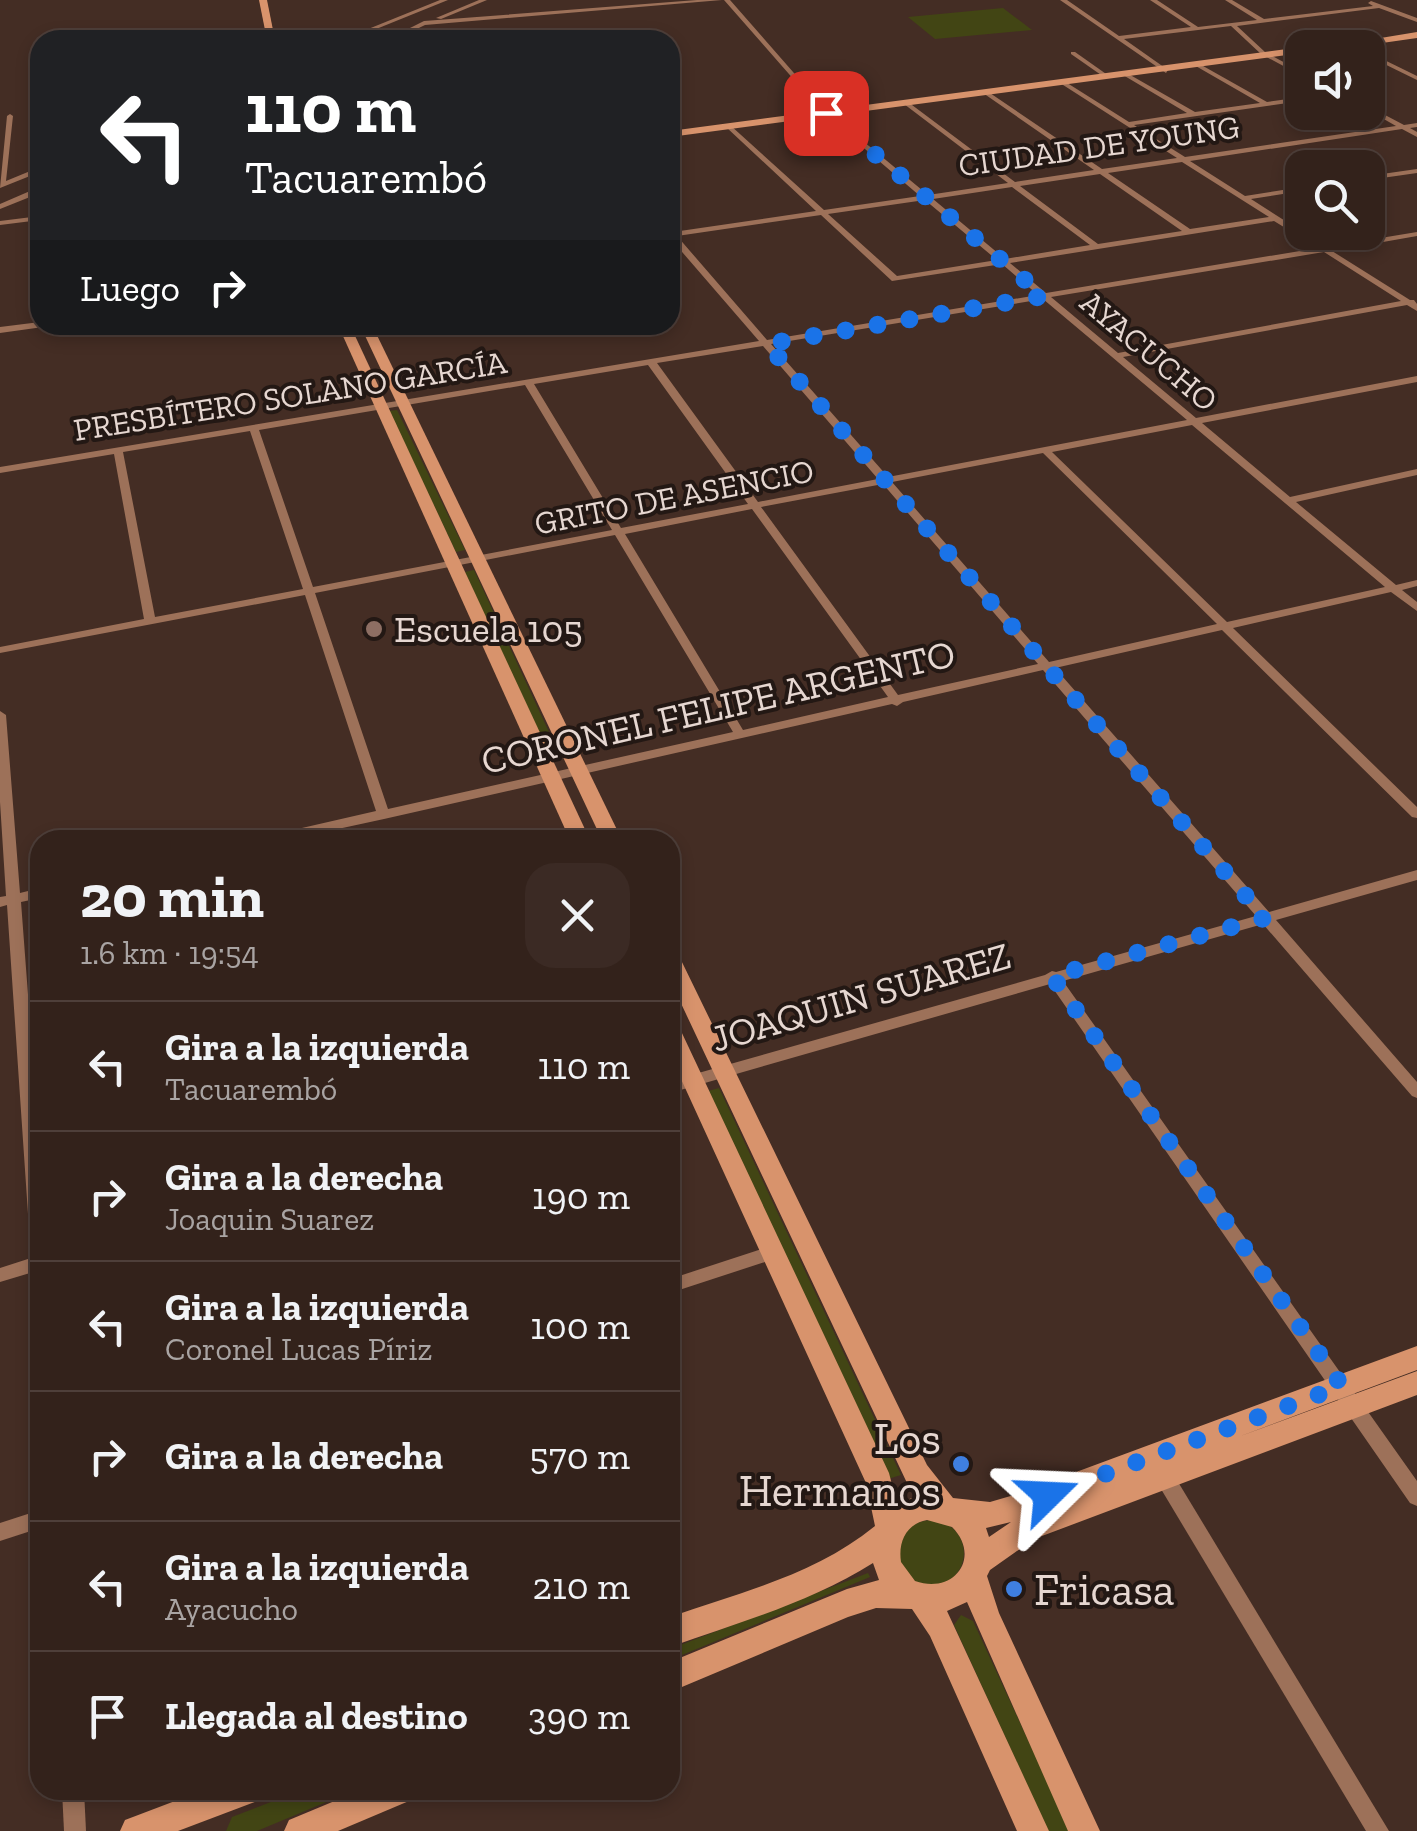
<!DOCTYPE html>
<html lang="es">
<head>
<meta charset="utf-8">
<style>
  body { margin:0; font-family:"Zilla Slab",serif; background:#3b2a24; color:#f1f3f6; height:100vh; display:flex; flex-direction:column; font-size:38px; white-space:nowrap }
  * { box-sizing:border-box; margin:0 }
  p { font-size:32px; color:#a9a4a3 }
  .icon { flex:none; width:55px; height:55px; fill:none; stroke:currentColor; stroke-width:2; stroke-linecap:round; stroke-linejoin:round }
  .map { position:relative; flex:1; overflow:hidden }
  .sheet { position:absolute; left:30px; top:830px; width:650px; height:970px; display:flex; flex-direction:column; background:#33221b; border-radius:30px; box-shadow:0 5px 15px #0003,0 0 0 2px #4e3f3a }
  .sheet>* { flex:none }
  .guide { position:absolute; left:30px; top:30px; width:650px; height:305px; border-radius:30px; box-shadow:0 5px 15px #0003,0 0 0 2px #4e3f3a; background:#202124; color:#fff; overflow:hidden }
  .tools { position:absolute; left:1285px; top:30px; display:grid; gap:20px }
  .tools a { display:grid; place-items:center; width:100px; height:100px; border-radius:20px; background:#33221b; box-shadow:0 5px 15px #0003,0 0 0 2px #4e3f3a; font-size:50px }
  .pin { position:absolute; display:grid; place-items:center; width:85px; height:85px; color:#fff; margin:-42px; border-radius:20px; box-shadow:0 5px 15px #0006 }
  .me { position:absolute; width:110px; margin:-55px; rotate:69deg; stroke-linejoin:round; filter:drop-shadow(0 0 8px #0008) }
  .turn { display:flex; align-items:center; gap:35px; height:210px; padding:0 50px; font-size:45px }
  .turn .icon { width:130px; height:130px; stroke-width:2.5 }
  .turn b { display:block; font-size:70px; line-height:85px }
  .then { display:flex; align-items:center; height:95px; padding:0 50px; background:#0003; gap:20px; font-size:38px }
  .round { display:grid; place-items:center; flex:none; width:105px; height:105px; border-radius:30px; background:#3b2a24 }
  .overview { display:flex; align-items:center; justify-content:space-between; height:170px; padding:0 50px }
  h1 { font-size:60px; font-weight:700; line-height:75px }
  ul { padding:0; list-style:none }
  li { display:flex; align-items:center; gap:30px; height:130px; padding:0 50px; border-top:2px solid #4e3f3a }
  li div { flex:1 }
  li b { display:block; font-size:38px }
  li em { font-style:normal }
  .map>svg:first-child { display:block }
  .green { fill:#424514 }
  .lines { fill:none; stroke-linecap:round; stroke-linejoin:round }
  .street { fill:#9d7159; fill-rule:evenodd }
  .secondary { fill:#d8936c; fill-rule:evenodd }
  .route { stroke:#1a73e8; stroke-width:18; stroke-dasharray:0 32.4 }
  .education-dot { fill:#8d6e63; stroke:#231814; stroke-width:4 }
  .shop-dot { fill:#3f7fe0; stroke:#231814; stroke-width:4 }
  .labels { text-anchor:middle; stroke-width:8; stroke-linejoin:round; paint-order:stroke }
  .far-street-label { font-size:32px; fill:#e6d7d1; stroke:#231814 }
  .poi-label { font-size:38px; fill:#e6d7d1; stroke:#231814; text-anchor:start }
  .street-label { font-size:38px; fill:#e6d7d1; stroke:#231814 }
  .near-poi-label { font-size:45px; fill:#e6d7d1; stroke:#231814; text-anchor:end }
</style>
</head>
<body>
<div class="map">
<svg width="1417" height="1831" viewBox="0 0 1417 1831">
  <rect width="100%" height="100%" fill="#442d24"/>
  <g class="green">
    <polygon points="1003,8 1032,30 935,39 908,17"/>
    <polygon points="397,410 465,550 456,552 389,411"/>
    <polygon points="474,570 561,758 550,761 465,572"/>
    <polygon points="719,1088 901,1475 888,1479 708,1091"/>
    <circle cx="931" cy="1553" r="33"/>
    <polygon points="868,1573 870,1577 670,1660 670,1649"/>
    <polygon points="961,1615 973,1621 1070,1831 1048,1831 954,1625"/>
    <polygon points="302,1790 355,1790 257,1831 226,1831 232,1817"/>
  </g>
  <g class="lines">
    <g class="street">
      <polygon points="440,0 448,0 349,40 341,40"/>
      <polygon points="479,0 487,0 441,19 436,18"/>
      <polygon points="697,0 722,0 425,25 394,40 386,40 424,21"/>
      <path d="M724 0H730L828 112 928 195 1008 183 904 104V102H908L1015 182 1094 170 983 93V91H987L1102 169 1177 158 1060 83V81H1064L1129 122 1187 113 1123 75 1125 72 1195 112 1260 103 1194 65 1196 62 1267 102 1302 97V101L1134 125 1185 157 1396 126 1368 110V106L1404 125 1417 123V127L1410 128 1417 132V137L1402 129 1190 161 1245 196 1302 187V191L1251 199 1326 247 1417 232V236L1332 251 1410 300H1414L1417 304V311L1407 305 1123 357 1196 418 1417 376V382L1202 423 1290 497 1417 469V475L1296 502 1396 585 1417 580V586L1402 590 1417 602V611L1391 592 1233 628 1417 807V818L1412 817 1222 630 1055 668 1269 912 1417 870V880L1276 920 1417 1082V1098L1412 1096 1263 924 1063 981 1417 1481V1506L1410 1503 1050 984 670 1093V1081L1045 975 1052 971 1056 972 1256 916 1043 670 903 702 897 706 892 704 384 819 287 840H260L267 836 376 811 305 595 0 653V647L144 619 114 454 0 473V467L759 341 670 238V231L673 232 816 211 726 127V125H730L824 210 920 196 824 114ZM1182 162 1269 217 1190 229 1108 173ZM1100 174 1182 231 1098 244 1020 186ZM1012 187 1090 245 1005 259 933 199ZM925 200 997 260 897 276 828 214ZM821 215 892 281 1002 264 1038 295 767 340 677 236ZM1274 221 1318 248 1046 293 1010 263ZM1324 252 1401 301 1118 353 1051 297ZM1043 299 1187 420 888 477 771 344ZM763 346 878 479 758 502 657 363ZM648 365 748 504 621 528 534 384ZM525 385 612 530 313 587 259 430ZM1192 425 1385 587 1227 622 1052 452ZM250 431 303 589 155 617 123 452ZM1043 453 1217 624 1049 662 892 482ZM883 484 1038 664 898 695 761 507ZM752 509 888 697 743 730 625 534ZM615 535 733 732 388 809 315 593Z"/>
      <polygon points="1060,0 1067,0 1119,36 1191,27 1150,0 1157,0 1198,27 1257,20 1225,0 1232,0 1264,19 1373,6 1368,3 1371,1 1417,18 1417,22 1379,8 1237,26 1265,52 1302,72 1302,76 1261,54 1231,26 1124,39 1168,70 1166,73"/>
      <polygon points="1071,52 1075,52 1109,76 1104,77 1071,54"/>
      <polygon points="1368,52 1417,76 1417,80 1368,56"/>
      <polygon points="10,114 13,116 6,181 40,167 40,172 0,188 7,116"/>
      <polygon points="1417,169 1417,173 1368,180 1368,176"/>
      <polygon points="37,188 40,188 40,193 0,209 0,204"/>
      <polygon points="40,216 40,220 0,225 0,221"/>
      <polygon points="40,322 40,325 44,325 43,327 0,333 0,327"/>
      <polygon points="0,711 6,715 20,893 40,888 40,898 21,902 40,1153 40,1270 0,1282 0,1268 31,1258 7,905 0,907 0,897 6,896 0,802"/>
      <polygon points="774,1245 780,1247 782,1252 780,1257 670,1293 670,1279"/>
      <polygon points="1165,1469 1172,1472 1389,1831 1366,1831 1158,1484 1156,1478 1158,1472"/>
      <polygon points="40,1510 40,1528 0,1541 0,1523"/>
      <polygon points="62,1790 84,1790 86,1831 64,1831"/>
    </g>
    <g class="secondary">
      <polygon points="259,0 267,0 275,40 267,40"/>
      <polygon points="1417,32 1417,38 1347,48 1320,48"/>
      <polygon points="1302,47 1302,53 670,137 670,131"/>
      <polygon points="338,325 350,325 590,840 570,840"/>
      <polygon points="360,325 372,325 622,840 602,840"/>
      <path d="M670 951 680 958 927 1465 953 1498 990 1502 1014 1495 1417 1346V1370L1238 1437 1417 1371V1395L1034 1539 990 1570 987 1576 999 1613 1100 1831H1068L967 1602 947 1611 1049 1831H1017L930 1636 912 1609 876 1608 848 1617 670 1692V1662L847 1589 879 1580 873 1563C810 1603 739 1622 670 1647V1617C741 1592 815 1575 875 1526L866 1483 670 1055V1023L678 1025 681 1031 889 1473 897 1504 917 1496 907 1483 670 980ZM927 1520 952 1527C982 1557 954 1595 915 1581L901 1562C898 1542 906 1524 927 1520ZM1011 1522 989 1537 986 1528Z"/>
      <polygon points="204,1790 262,1790 257,1801 178,1831 120,1831 125,1820"/>
      <polygon points="361,1790 414,1790 409,1801 338,1831 284,1831 289,1820"/>
    </g>
  </g>
  <g class="lines">
    <polyline class="route" points="826,113 1044,296 767,344 1265,918 1052,976 1342,1386 1048,1495"/>
  </g>
  <circle class="education-dot" cx="374" cy="629" r="10"/>
  <g class="shop-dot">
    <circle cx="961" cy="1464" r="10"/>
    <circle cx="1014" cy="1589" r="10"/>
  </g>
  <g class="labels">
    <g class="far-street-label">
      <text transform="translate(1099 146) rotate(-8)" y="11">CIUDAD DE YOUNG</text>
      <text transform="translate(1149 351) rotate(40)" y="11">AYACUCHO</text>
      <text transform="translate(290 396) rotate(-9)" y="11">PRESBÍTERO SOLANO GARCÍA</text>
      <text transform="translate(674 497) rotate(-11)" y="11">GRITO DE ASENCIO</text>
    </g>
    <g class="poi-label">
      <text x="394" y="642">Escuela 105</text>
    </g>
    <g class="street-label">
      <text transform="translate(718 707) rotate(-13)" y="13">CORONEL FELIPE ARGENTO</text>
      <text transform="translate(861 997) rotate(-16)" y="13">JOAQUIN SUAREZ</text>
    </g>
    <g class="near-poi-label">
      <text x="941" y="1454">Los<tspan x="941" dy="52">Hermanos</tspan></text>
      <text x="1034" y="1605" text-anchor="start">Fricasa</text>
    </g>
  </g>
</svg>
<div class="tools">
<a><svg class="icon" aria-label="sound" viewBox="0 0 24 24"><path d="M4 9h4l5-4v14l-5-4H4zM17 9q2 3 0 6"/></svg></a>
<a><svg class="icon" aria-label="search" viewBox="0 0 24 24"><circle cx="10" cy="10" r="6"/><path d="M15 15l6 6"/></svg></a>
</div>
<div class="pin" style="left:826px;top:113px;background:#d93025"><svg class="icon" aria-label="arrive" viewBox="0 0 24 24"><path d="M6 21V4h12l-3 4 3 4H6"/></svg></div>
<svg class="me" style="left:1048px;top:1495px" viewBox="-20 -20 40 40"><path d="M0-17L14 15 0 8-14 15z" fill="#1a73e8" stroke="#fff" stroke-width="4"/></svg>
<div class="guide">
<div class="turn"><svg class="icon" aria-label="left" viewBox="0 0 24 24"><path d="M17 20v-9H6M10 6l-5 5 5 5"/></svg><div><b>110 m</b>Tacuarembó</div></div>
<div class="then">Luego<svg class="icon" aria-label="right" viewBox="0 0 24 24"><path d="M7 20v-9h11M14 6l5 5-5 5"/></svg></div>
</div>
<section class="sheet">
<div class="overview"><div><h1>20 min</h1><p>1.6 km · 19:54</p></div><a class="round"><svg class="icon" aria-label="close" viewBox="0 0 24 24"><path d="M6 6l12 12M18 6L6 18"/></svg></a></div>
<ul>
<li><svg class="icon" aria-label="left" viewBox="0 0 24 24"><path d="M17 20v-9H6M10 6l-5 5 5 5"/></svg><div><b>Gira a la izquierda</b><p>Tacuarembó</p></div><em>110 m</em></li>
<li><svg class="icon" aria-label="right" viewBox="0 0 24 24"><path d="M7 20v-9h11M14 6l5 5-5 5"/></svg><div><b>Gira a la derecha</b><p>Joaquin Suarez</p></div><em>190 m</em></li>
<li><svg class="icon" aria-label="left" viewBox="0 0 24 24"><path d="M17 20v-9H6M10 6l-5 5 5 5"/></svg><div><b>Gira a la izquierda</b><p>Coronel Lucas Píriz</p></div><em>100 m</em></li>
<li><svg class="icon" aria-label="right" viewBox="0 0 24 24"><path d="M7 20v-9h11M14 6l5 5-5 5"/></svg><div><b>Gira a la derecha</b></div><em>570 m</em></li>
<li><svg class="icon" aria-label="left" viewBox="0 0 24 24"><path d="M17 20v-9H6M10 6l-5 5 5 5"/></svg><div><b>Gira a la izquierda</b><p>Ayacucho</p></div><em>210 m</em></li>
<li><svg class="icon" aria-label="arrive" viewBox="0 0 24 24"><path d="M6 21V4h12l-3 4 3 4H6"/></svg><div><b>Llegada al destino</b></div><em>390 m</em></li>
</ul>
</section>
</div>
</body>
</html>
